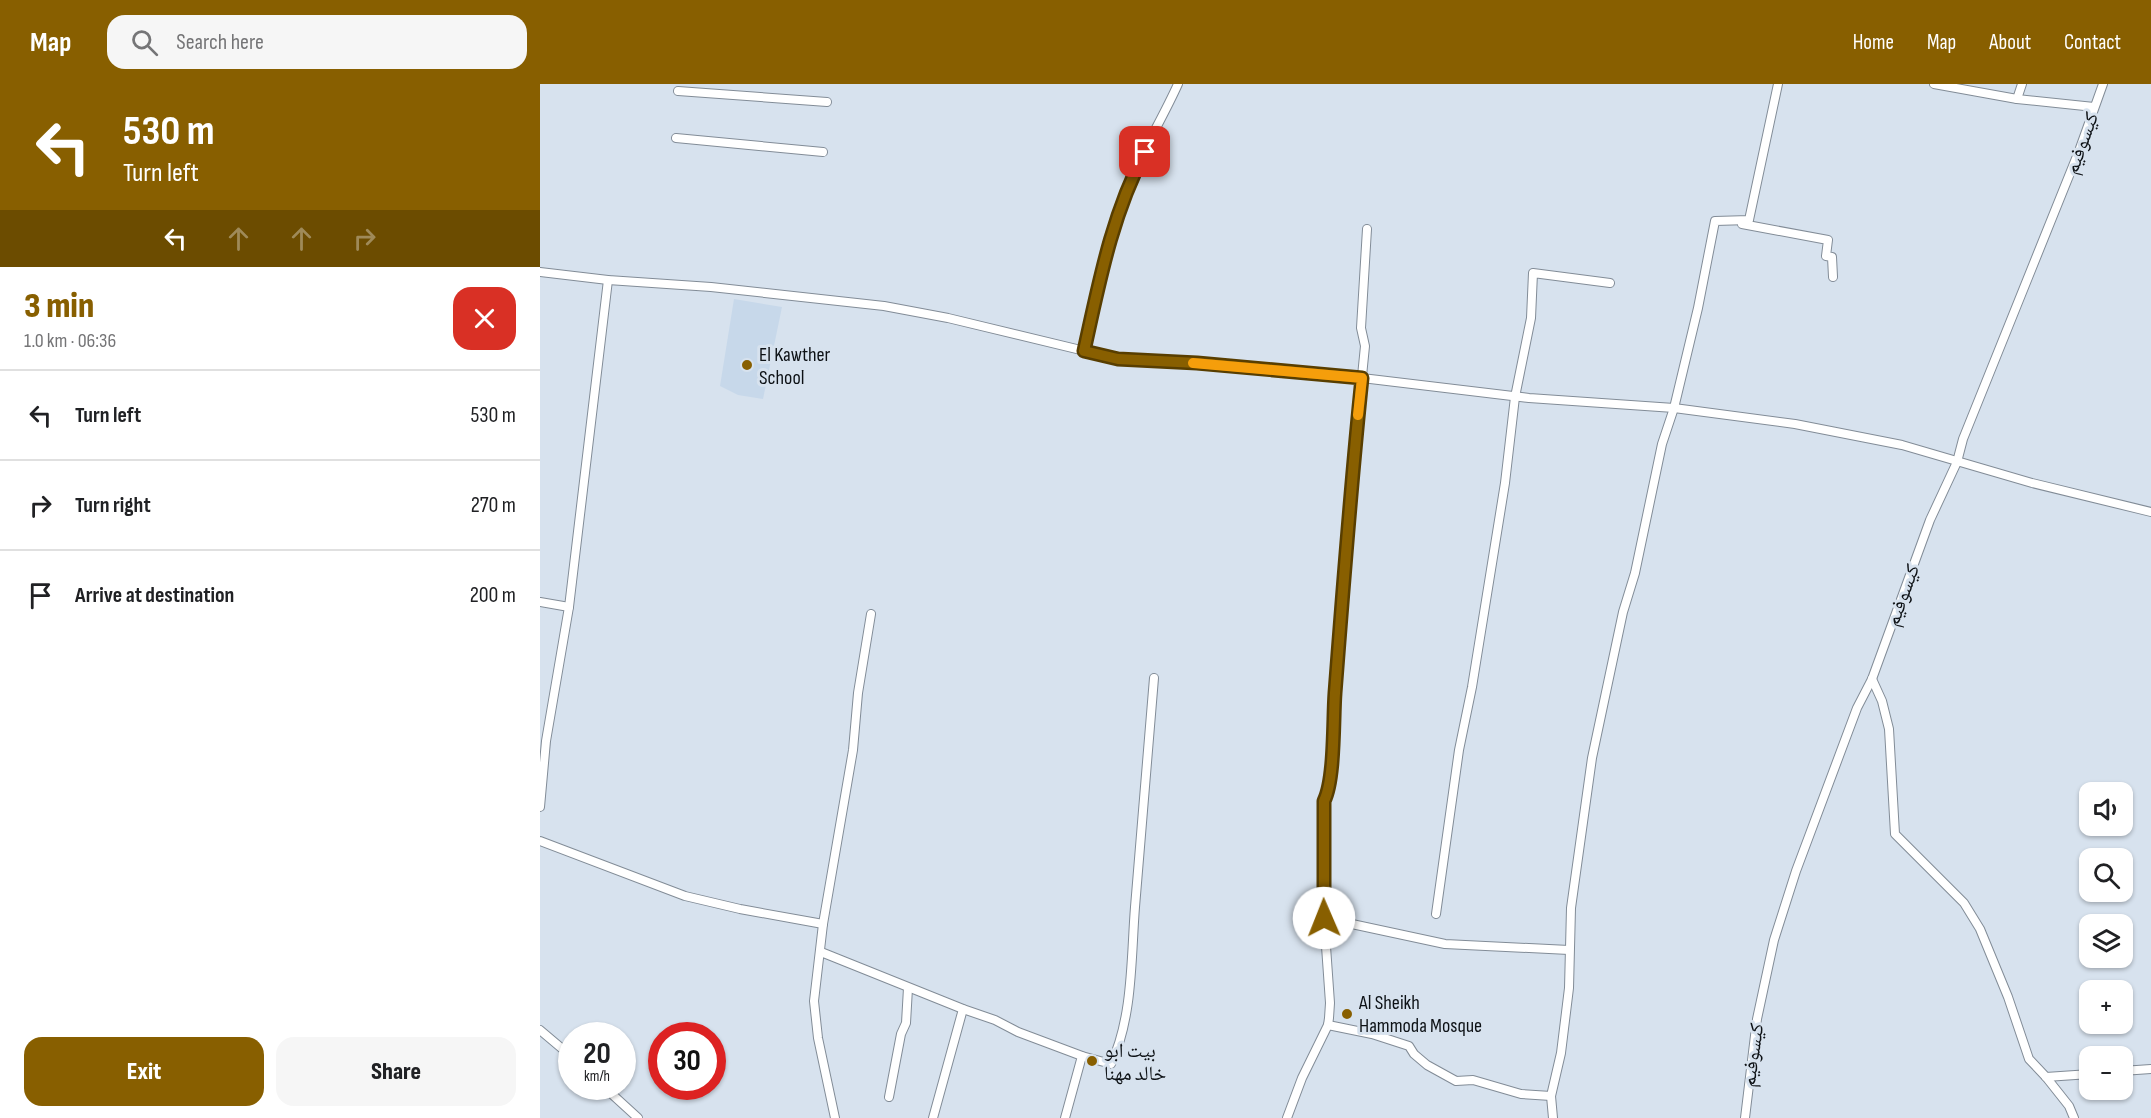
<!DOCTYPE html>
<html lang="en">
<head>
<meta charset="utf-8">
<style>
  body { margin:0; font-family:"Sofia Sans Condensed","Noto Naskh Arabic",sans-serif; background:#f6f6f6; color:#202124; height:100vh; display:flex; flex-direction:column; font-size:22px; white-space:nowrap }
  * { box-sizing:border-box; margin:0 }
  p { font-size:20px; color:#757577 }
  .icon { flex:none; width:33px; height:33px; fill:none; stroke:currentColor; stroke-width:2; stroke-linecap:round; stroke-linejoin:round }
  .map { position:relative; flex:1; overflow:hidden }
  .drawer { display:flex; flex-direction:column; background:#fff; width:540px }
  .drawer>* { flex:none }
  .banner { background:#885f00; color:#fff; overflow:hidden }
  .buttons { position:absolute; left:1539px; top:698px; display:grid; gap:12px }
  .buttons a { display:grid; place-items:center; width:54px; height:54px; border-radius:12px; background:#fff; box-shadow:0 2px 4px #0004; font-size:30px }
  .speed { position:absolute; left:18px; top:938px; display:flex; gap:12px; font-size:30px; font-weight:700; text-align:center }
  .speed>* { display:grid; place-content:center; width:78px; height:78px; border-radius:50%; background:#fff; box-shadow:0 2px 4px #0004; line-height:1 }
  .speed small { font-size:15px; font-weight:400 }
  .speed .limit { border:9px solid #d22; background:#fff; color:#111 }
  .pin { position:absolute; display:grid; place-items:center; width:51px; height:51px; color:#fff; margin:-26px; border-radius:12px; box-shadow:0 3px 9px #0006 }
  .me { position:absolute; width:66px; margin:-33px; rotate:359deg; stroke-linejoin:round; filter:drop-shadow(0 0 4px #0008) }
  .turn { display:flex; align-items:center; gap:21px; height:126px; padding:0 24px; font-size:27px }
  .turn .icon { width:78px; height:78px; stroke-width:2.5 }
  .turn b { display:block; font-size:42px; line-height:51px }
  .lanes { display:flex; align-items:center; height:57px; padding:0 24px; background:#0003; justify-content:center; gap:30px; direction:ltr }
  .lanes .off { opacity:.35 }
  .round { display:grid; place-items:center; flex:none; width:63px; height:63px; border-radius:18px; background:#f6f6f6 }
  .head { display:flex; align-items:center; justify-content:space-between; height:102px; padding:0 24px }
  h1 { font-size:36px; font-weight:800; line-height:45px; color:#885f00 }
  .cta { display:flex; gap:12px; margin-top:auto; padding:12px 24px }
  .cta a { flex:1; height:69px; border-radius:18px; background:#885f00; color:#fff; font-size:24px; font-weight:800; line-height:69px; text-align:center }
  .cta a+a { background:#f6f6f6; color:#202124 }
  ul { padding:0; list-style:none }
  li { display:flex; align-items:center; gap:18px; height:90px; padding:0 24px; border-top:2px solid #e0e0e0 }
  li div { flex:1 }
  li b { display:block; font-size:22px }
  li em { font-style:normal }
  header { display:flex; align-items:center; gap:36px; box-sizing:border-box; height:84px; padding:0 30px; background:#885f00; color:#fff }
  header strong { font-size:28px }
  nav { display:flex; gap:33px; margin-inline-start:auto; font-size:21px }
  .search { width:420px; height:54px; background:#f6f6f6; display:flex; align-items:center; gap:15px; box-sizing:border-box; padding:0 21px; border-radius:18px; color:#757577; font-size:22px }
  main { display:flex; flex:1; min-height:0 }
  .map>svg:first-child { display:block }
  .built { fill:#c7d8ea }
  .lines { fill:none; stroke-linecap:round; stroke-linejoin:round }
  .minor-casing { stroke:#828c97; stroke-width:10 }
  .minor { stroke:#fff; stroke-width:8 }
  .route-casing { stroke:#583e00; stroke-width:15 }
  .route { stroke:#885f00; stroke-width:10 }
  .slow { stroke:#f59e0b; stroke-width:10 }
  .poi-dot { fill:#885f00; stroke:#d7e2ee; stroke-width:2 }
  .labels { text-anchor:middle; stroke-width:6; stroke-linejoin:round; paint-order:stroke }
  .street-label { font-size:20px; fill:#0d1115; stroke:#d7e2ee }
  .poi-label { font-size:20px; fill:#0d1115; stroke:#d7e2ee; text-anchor:start }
</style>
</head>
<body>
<header>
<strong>Map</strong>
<div class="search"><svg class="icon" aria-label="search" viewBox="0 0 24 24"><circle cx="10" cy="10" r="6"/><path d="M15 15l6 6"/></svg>Search here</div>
<nav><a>Home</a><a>Map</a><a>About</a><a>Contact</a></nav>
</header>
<main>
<section class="drawer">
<div class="banner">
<div class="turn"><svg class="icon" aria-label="left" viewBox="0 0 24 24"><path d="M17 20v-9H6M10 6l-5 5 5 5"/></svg><div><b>530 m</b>Turn left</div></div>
<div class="lanes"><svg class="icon" aria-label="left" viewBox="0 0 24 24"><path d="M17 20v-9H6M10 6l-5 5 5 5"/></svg><svg class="icon off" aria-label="ahead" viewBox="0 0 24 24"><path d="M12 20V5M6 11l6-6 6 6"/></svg><svg class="icon off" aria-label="ahead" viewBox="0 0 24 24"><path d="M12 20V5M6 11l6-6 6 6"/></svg><svg class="icon off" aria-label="right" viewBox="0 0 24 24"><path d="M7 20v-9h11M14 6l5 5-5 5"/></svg></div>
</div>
<div class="head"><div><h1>3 min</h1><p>1.0 km · 06:36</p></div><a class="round" style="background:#d93025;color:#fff"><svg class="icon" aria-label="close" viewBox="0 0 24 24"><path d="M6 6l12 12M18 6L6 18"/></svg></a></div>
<ul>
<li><svg class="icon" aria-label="left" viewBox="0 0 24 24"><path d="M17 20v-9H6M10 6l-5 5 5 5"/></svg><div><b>Turn left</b></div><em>530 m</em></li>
<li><svg class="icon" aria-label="right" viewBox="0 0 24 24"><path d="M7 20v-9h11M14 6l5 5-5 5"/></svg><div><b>Turn right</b></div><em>270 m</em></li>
<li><svg class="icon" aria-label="arrive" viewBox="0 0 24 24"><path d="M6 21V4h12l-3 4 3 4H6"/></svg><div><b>Arrive at destination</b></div><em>200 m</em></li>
</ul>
<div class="cta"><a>Exit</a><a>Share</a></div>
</section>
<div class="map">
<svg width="1611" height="1034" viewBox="0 0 1611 1034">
  <rect width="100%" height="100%" fill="#d7e2ee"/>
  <polygon class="built" points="194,215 242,223 223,315 198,311 180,302"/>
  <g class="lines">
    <g class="minor-casing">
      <g id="minor">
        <polyline points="1394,0 1477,15 1554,23"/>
        <polyline points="138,7 287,18"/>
        <polyline points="1477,15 1482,0"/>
        <polyline points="136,54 283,68"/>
        <polyline points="1202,140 1288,156 1286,172 1292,173 1293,193"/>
        <polyline points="0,188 68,196 171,203 344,222 408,234 578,275 657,279 822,294 989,314 1134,324 1255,340 1362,361 1492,399 1611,428"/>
        <path d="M544 267C556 214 565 158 586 107 600 70 622 36 638 0"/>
        <polyline points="0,518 29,523"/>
        <polyline points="1332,595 1342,617 1349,645 1355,750 1424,819 1440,845 1468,913 1489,975 1506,993 1529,1022 1534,1034"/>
        <polyline points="0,723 6,657 29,523 68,196"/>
        <polyline points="0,757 145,812 200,825 283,840"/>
        <polyline points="896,830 919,666 932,603 965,399 975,313 991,234 993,189 1070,199"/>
        <polyline points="784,834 905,860 1029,866"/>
        <path d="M281 868 423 925 455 936 478 948 542 972 571 980C593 933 591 874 595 823 601 746 608 670 614 594"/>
        <polyline points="788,941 832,950 869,962 874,970 887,981 916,997 933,996 981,1010 1011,1012"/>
        <polyline points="0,946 32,973"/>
        <polyline points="1582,987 1611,985"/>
        <polyline points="1506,993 1550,990"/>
        <polyline points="63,1002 98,1034"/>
        <polyline points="349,1013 361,950 366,939 368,904"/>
        <polyline points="295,1034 278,954 274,917 283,840 313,666 318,609 331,530"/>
        <polyline points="393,1034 423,925"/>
        <polyline points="525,1034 542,972"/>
        <polyline points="747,1034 762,994 788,941 789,934 790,919 784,834 784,717 789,706 812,392 825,262 821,244 827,145"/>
        <polyline points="1013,1034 1011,1012 1021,969 1029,904 1031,824 1052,674 1083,528 1095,489 1122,360 1134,324 1158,224 1175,137 1209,136 1238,0"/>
        <polyline points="1205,1034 1217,935 1234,856 1256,787 1317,624 1332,595 1390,436 1417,378 1423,355 1539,67 1563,0"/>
      </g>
    </g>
    <use href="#minor" class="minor"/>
  </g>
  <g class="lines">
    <g class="route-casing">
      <path id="route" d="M605 68C572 130 559 199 544 267L578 275 657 279 822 294C811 399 803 504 795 609 793 636 795 695 784 717V834"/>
    </g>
    <use href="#route" class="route"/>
    <polyline class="slow" points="653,279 822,294 818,331"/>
  </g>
  <g class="poi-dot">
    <circle cx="207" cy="281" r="6"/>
    <circle cx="807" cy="930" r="6"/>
    <circle cx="552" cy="977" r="6"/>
  </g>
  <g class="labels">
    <g class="street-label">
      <text transform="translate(1541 59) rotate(-70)" y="7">كيسوفيم</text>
      <text transform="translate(1362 511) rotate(-70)" y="7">كيسوفيم</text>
      <text transform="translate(1212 971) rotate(-82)" y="7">كيسوفيم</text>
    </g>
    <g class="poi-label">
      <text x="219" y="277">El Kawther<tspan x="219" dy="23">School</tspan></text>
      <text x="819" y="925">Al Sheikh<tspan x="819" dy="23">Hammoda Mosque</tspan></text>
      <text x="564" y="973">بيت ابو<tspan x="564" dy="23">خالد مهنا</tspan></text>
    </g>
  </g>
</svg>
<div class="buttons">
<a><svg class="icon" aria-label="sound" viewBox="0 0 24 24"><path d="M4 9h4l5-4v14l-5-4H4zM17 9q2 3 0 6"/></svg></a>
<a><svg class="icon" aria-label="search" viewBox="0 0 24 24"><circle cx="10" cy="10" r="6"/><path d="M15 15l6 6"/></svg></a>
<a><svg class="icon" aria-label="layers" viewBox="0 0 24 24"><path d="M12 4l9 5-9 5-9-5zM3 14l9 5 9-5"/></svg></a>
<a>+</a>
<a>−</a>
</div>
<div class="speed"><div>20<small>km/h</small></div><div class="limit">30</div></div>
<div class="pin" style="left:605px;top:68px;background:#d93025"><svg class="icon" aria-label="arrive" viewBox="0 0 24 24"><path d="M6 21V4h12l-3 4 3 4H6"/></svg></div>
<svg class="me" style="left:784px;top:834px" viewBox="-20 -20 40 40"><circle r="19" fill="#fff"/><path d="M0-13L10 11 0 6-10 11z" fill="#885f00"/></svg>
</div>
</main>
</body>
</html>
